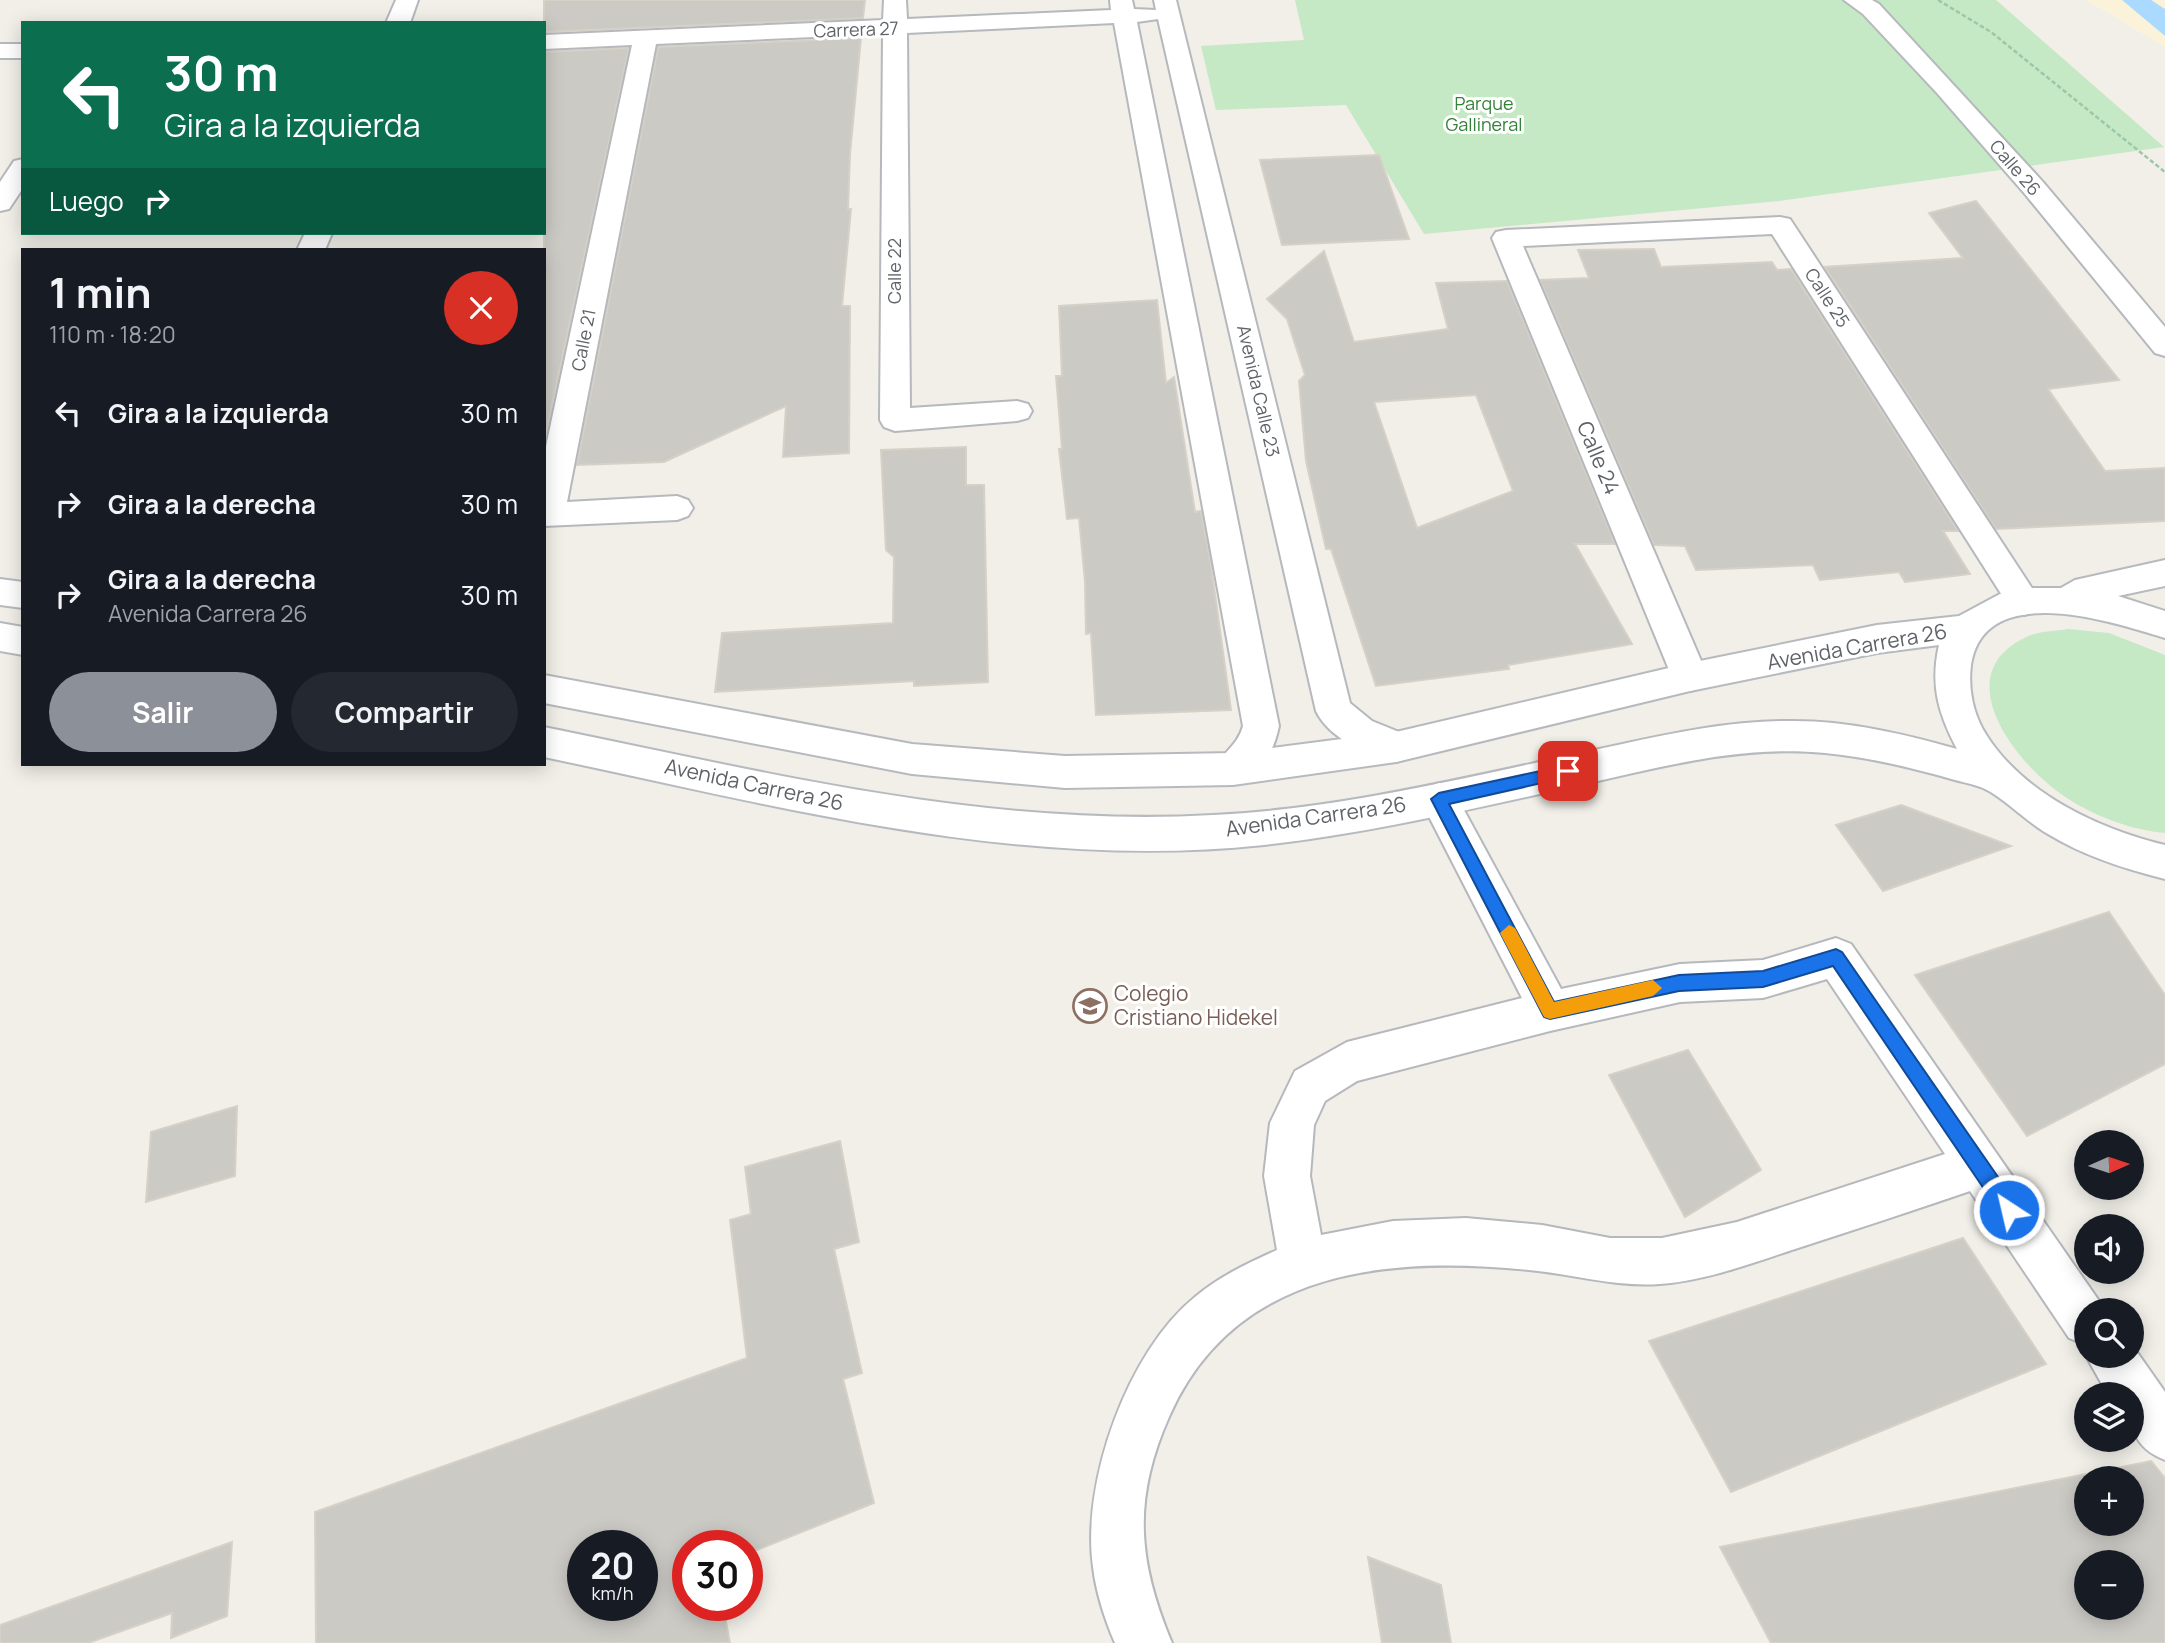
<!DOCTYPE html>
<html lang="es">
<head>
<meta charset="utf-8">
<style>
  body { margin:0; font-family:Manrope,sans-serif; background:#242831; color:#f1f3f6; height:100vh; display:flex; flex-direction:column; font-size:26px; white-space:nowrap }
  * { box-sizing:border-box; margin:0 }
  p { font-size:23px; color:#9ea1a6 }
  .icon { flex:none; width:38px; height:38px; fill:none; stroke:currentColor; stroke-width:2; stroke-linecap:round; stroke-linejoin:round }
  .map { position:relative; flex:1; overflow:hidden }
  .drawer { position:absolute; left:21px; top:248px; width:525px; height:518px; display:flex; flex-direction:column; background:#171b24; border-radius:0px; box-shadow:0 4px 18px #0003 }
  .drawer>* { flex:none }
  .guide { position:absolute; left:21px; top:21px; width:525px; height:214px; border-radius:0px; box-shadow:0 4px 18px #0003; background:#0b6e4f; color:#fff; overflow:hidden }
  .needle { width:46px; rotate:87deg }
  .fabs { position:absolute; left:2074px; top:1130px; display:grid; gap:14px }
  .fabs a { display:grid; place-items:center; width:70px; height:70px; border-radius:50%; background:#171b24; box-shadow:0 4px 18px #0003; font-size:35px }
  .speed { position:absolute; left:567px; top:1530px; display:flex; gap:14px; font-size:35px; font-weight:700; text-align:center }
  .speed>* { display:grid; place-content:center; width:91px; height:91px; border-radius:50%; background:#171b24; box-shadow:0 4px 18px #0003; line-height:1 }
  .speed small { font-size:18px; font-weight:400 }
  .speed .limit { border:10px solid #d22; background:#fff; color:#111 }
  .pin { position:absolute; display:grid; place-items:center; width:60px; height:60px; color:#fff; margin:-30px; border-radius:14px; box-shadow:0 4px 10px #0006 }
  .me { position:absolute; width:77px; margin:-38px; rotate:325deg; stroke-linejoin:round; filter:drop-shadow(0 0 5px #0008) }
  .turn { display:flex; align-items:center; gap:24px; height:147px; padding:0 28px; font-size:32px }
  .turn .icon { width:91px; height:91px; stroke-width:2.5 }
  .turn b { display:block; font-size:49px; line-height:60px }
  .then { display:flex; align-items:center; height:66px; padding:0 28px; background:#0003; gap:14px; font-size:26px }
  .round { display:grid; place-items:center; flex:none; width:74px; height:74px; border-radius:37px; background:#242831 }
  .overview { display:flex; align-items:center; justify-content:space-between; height:119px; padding:0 28px }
  h1 { font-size:42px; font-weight:700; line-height:52px }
  .primary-button { display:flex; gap:14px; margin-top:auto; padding:14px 28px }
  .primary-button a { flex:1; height:80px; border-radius:42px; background:#8c9099; color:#fff; font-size:28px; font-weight:700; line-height:80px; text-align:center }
  .primary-button a+a { background:#242831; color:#f1f3f6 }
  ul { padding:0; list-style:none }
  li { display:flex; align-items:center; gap:21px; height:91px; padding:0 28px }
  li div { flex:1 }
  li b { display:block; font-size:26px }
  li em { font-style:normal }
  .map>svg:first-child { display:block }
  .green { fill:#c5e8c5 }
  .sand { fill:#fbf3d9 }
  .water { fill:#aadaff }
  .building { fill:#cccac5; stroke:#d6d1c6; stroke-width:2; fill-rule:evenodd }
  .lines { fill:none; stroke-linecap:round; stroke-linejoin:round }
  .street-casing { stroke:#b5b8bc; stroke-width:4 }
  .secondary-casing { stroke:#b6babf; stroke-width:4 }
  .path { stroke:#9cc7a9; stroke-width:2.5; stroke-dasharray:4.5 2.5; stroke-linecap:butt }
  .street { fill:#fff; fill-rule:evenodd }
  .secondary { fill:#fff; fill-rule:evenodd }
  .route { fill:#1a73e8; stroke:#114b97; stroke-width:2 }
  .slow { fill:#f59e0b }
  .labels { text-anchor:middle; stroke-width:6; stroke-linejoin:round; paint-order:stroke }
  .far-street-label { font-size:18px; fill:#5f6368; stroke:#fff }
  .far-park-label { font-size:18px; fill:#348238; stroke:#fff }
  .street-label { font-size:21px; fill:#5f6368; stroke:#fff }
  .education-label { font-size:21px; fill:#785e54; stroke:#fff; text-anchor:start }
</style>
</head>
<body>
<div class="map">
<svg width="2165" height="1643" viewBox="0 0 2165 1643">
  <rect width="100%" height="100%" fill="#f1efe8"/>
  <g class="green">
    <polygon points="1295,0 1996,0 2164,147 1779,201 1424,234 1346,105 1216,110 1201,46 1304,40"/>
    <path d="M2068 629 2109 633 2165 655V833C2132 830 2097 817 2070 800 2018 768 1941 672 2031 635 2042 631 2057 631 2068 629Z"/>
  </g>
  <polygon class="sand" points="2086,0 2165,0 2165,47"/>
  <polygon class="water" points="2122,0 2151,0 2165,9 2165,36"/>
  <g class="building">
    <polygon points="544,0 865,0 863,18 544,32"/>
    <polygon points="861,38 850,154 848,209 851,209 842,306 850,306 849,453 783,457 786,406 664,462 577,465 658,47"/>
    <polygon points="629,48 544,442 544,52"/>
    <polygon points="1379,155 1409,239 1282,245 1260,160"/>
    <polygon points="1976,201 2119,380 2048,389 2105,471 2165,468 2165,521 1996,529 1825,267 1963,258 1929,213"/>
    <polygon points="1654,249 1661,267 1772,262 1777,270 1791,269 1958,531 1943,531 1970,574 1905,582 1899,572 1820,580 1813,565 1696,570 1685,546 1654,545 1540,280 1589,278 1578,250"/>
    <path d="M1324 251 1354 342 1448 329 1436 283 1507 281 1615 544H1575L1632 644 1508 665 1509 669 1376 686 1331 549H1326L1306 461 1299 381 1305 375 1287 319 1267 299ZM1476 395 1513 491 1417 528 1374 402Z"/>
    <polygon points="1157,300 1166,383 1174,377 1195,512 1201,511 1211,565 1231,710 1096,715 1091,633 1086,634 1085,582 1079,518 1067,519 1059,449 1062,449 1056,376 1062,376 1059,306"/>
    <polygon points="966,447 966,485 984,485 988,682 914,686 914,681 715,692 722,633 893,623 894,557 886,550 881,450"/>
    <polygon points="1901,805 2011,846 1883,891 1836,825"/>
    <polygon points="2109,912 2165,995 2165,1064 2027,1136 1915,975"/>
    <polygon points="1688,1050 1761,1170 1685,1217 1609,1075"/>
    <polygon points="237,1106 235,1176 146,1202 151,1132"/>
    <path d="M840 1141 859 1242 834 1249 862 1373 843 1379 874 1503 747 1554V1545H688V1605H723L730 1643H316L315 1512 747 1358 730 1220 751 1214 745 1167ZM583 1545H642V1605H583Z"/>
    <polygon points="1963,1238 2046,1364 1731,1492 1649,1341"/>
    <path d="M2151 1461 2165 1478V1643H1771L1720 1547ZM2086 1479H2132V1524H2086ZM2086 1563H2132V1608H2086Z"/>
    <polygon points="232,1542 227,1616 171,1638 172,1613 88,1643 0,1643 0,1625"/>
    <polygon points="1368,1557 1441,1585 1451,1643 1382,1643"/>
  </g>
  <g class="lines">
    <g class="street-casing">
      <g id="street">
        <polygon points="396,0 418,0 410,23 386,23"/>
        <path d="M884 0H906L907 19 1111 10 1110 0H1132L1134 9 1156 10 1154 0H1176L1350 703 1372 721 1409 736 1415 747 1409 758 1396 762C1366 752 1331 741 1316 711L1158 19 1137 22 1279 726C1273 755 1254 792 1220 780L1214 769C1223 752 1238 745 1243 726L1114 23 907 33 910 408 1017 401 1028 404 1032 411 1028 418 1017 421 895 431 884 427 880 420 883 34 656 44 567 502 677 496 688 500 693 508 688 516 677 520 544 526V456L632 45 544 49V35L883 20Z"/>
        <polygon points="1844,0 1872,0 1879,4 2043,182 2165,327 2165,356 2155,353 2025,194 1937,93 1863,14"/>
        <rect x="0" y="44" width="23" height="14"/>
        <polygon points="23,159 23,188 9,209 0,211 0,182 14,161"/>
        <polygon points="1780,217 1790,219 1794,225 2041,602 2036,611 2024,615 2012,611 1772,234 1523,246 1708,677 1703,687 1690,691 1677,687 1672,677 1492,238 1496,232 1506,230"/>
        <polygon points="305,233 332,233 325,250 297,250"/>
        <path d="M1439 783 1452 788 1561 989 1680 964 1763 960 1836 938 1851 944 2106 1311H2086V1345L2069 1338 1970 1191C1912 1211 1853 1230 1795 1249 1752 1263 1705 1281 1660 1284 1618 1287 1580 1276 1538 1271 1394 1255 1235 1266 1169 1417 1132 1500 1138 1562 1172 1643H1115C1105 1620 1096 1592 1093 1567 1081 1482 1128 1351 1195 1297 1220 1276 1248 1263 1277 1250L1264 1176 1270 1123 1295 1071 1347 1042 1522 998 1420 799 1426 788ZM1827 979 1945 1154 1737 1222 1662 1238H1610L1542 1225 1466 1218 1393 1221 1321 1235 1310 1176 1314 1125 1325 1101 1357 1081 1550 1031 1680 1002 1763 998Z"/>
        <path d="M2132 1345 2165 1392V1460C2131 1446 2132 1428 2132 1395H2108L2086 1356H2132Z"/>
      </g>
    </g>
    <g class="secondary-casing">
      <g id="secondary">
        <path d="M2165 560V586L2118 596 2165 611V638C2113 622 1984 579 1971 665 1968 689 1973 715 1987 736 2025 795 2100 829 2165 845V879C2125 869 2084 856 2048 834 2028 823 2005 799 1987 790 1978 785 1966 783 1955 780 1913 768 1869 757 1825 753 1743 745 1664 766 1585 784 1479 807 1372 833 1264 845 1019 871 782 807 544 757V727C766 772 985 828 1213 815 1337 809 1459 779 1581 753 1651 738 1722 720 1794 721 1849 721 1904 734 1957 749 1938 713 1930 685 1939 645L1877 653 1690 691 1396 762 1233 785 1065 788 912 774 544 703V675L912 744 1065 756 1233 753 1396 732 1690 663 1877 625 1959 616 2000 594 2033 588H2061L2075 580Z"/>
        <polygon points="0,579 23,582 23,608 0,605"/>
        <polygon points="0,623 23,627 23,655 0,651"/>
      </g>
    </g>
    <polyline class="path" points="1938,0 1991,32 2165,172"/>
    <use href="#street" class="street"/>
    <use href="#secondary" class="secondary"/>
  </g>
  <polygon class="route" points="1568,765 1575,771 1573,776 1449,804 1554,1002 1679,975 1763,971 1836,949 1842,952 2016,1203 2019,1210 2016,1217 2009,1219 2003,1217 1833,966 1763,987 1679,991 1550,1019 1544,1017 1431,799 1439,793"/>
  <polygon class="slow" points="1509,925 1515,928 1554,1002 1653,980 1662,988 1653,996 1550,1019 1544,1017 1500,933"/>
  <defs>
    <g id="school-ring" transform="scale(1.75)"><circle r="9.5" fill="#fff" stroke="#8d6e63" stroke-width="1.5"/><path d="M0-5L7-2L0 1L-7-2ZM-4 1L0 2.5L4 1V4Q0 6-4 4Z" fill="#8d6e63"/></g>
  </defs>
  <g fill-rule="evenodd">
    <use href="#school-ring" x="1090" y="1006"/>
  </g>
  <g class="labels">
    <g class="far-street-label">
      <text transform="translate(856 30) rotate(-2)" y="6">Carrera 27</text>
      <text transform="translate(2015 168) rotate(49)" y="6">Calle 26</text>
      <text transform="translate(895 271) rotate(-90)" y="6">Calle 22</text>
      <text transform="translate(1827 298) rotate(57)" y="6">Calle 25</text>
      <text transform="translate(584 340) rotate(-79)" y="6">Calle 21</text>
      <text transform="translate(1258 391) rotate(77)" y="6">Avenida Calle 23</text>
    </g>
    <g class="far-park-label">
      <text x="1484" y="110">Parque<tspan x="1484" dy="21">Gallineral</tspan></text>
    </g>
    <g class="street-label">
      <text transform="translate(1598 458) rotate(67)" y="7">Calle 24</text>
      <text transform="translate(1857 647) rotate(-10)" y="7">Avenida Carrera 26</text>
      <text transform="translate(754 785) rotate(12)" y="7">Avenida Carrera 26</text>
      <text transform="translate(1316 817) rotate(-8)" y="7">Avenida Carrera 26</text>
    </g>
    <g class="education-label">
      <text x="1114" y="1001">Colegio<tspan x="1114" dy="24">Cristiano Hidekel</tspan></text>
    </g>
  </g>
</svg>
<div class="fabs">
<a><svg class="needle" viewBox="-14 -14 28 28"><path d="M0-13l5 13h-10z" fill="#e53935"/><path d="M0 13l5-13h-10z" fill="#9ea1a6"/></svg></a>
<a><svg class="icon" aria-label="sound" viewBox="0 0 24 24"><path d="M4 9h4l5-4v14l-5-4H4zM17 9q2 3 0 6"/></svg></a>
<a><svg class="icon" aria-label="search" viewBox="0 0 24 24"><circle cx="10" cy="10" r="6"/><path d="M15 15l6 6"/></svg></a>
<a><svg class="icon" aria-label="layers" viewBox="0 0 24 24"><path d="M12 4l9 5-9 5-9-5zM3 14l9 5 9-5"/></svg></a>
<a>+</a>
<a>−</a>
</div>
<div class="speed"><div>20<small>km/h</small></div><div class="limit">30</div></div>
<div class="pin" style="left:1568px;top:771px;background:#d93025"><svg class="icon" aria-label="arrive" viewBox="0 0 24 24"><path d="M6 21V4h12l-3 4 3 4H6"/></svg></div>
<svg class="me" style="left:2009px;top:1210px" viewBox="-20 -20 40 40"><circle r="17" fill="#1a73e8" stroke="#fff" stroke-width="3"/><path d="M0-11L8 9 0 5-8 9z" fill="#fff"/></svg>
<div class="guide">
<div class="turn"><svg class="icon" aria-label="left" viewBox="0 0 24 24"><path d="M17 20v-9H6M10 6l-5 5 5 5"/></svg><div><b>30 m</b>Gira a la izquierda</div></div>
<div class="then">Luego<svg class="icon" aria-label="right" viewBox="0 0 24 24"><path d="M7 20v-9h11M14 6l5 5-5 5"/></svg></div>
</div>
<section class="drawer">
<div class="overview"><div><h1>1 min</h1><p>110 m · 18:20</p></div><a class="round" style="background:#d93025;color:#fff"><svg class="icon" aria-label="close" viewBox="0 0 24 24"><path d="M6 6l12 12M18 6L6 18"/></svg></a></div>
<ul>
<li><svg class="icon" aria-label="left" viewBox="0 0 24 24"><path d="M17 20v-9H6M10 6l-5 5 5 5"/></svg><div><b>Gira a la izquierda</b></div><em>30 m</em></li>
<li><svg class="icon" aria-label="right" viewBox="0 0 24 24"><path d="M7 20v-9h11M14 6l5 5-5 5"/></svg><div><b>Gira a la derecha</b></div><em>30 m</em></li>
<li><svg class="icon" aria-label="right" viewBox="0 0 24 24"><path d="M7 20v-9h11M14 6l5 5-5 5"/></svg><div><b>Gira a la derecha</b><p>Avenida Carrera 26</p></div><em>30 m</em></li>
</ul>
<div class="primary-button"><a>Salir</a><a>Compartir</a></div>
</section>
</div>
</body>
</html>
